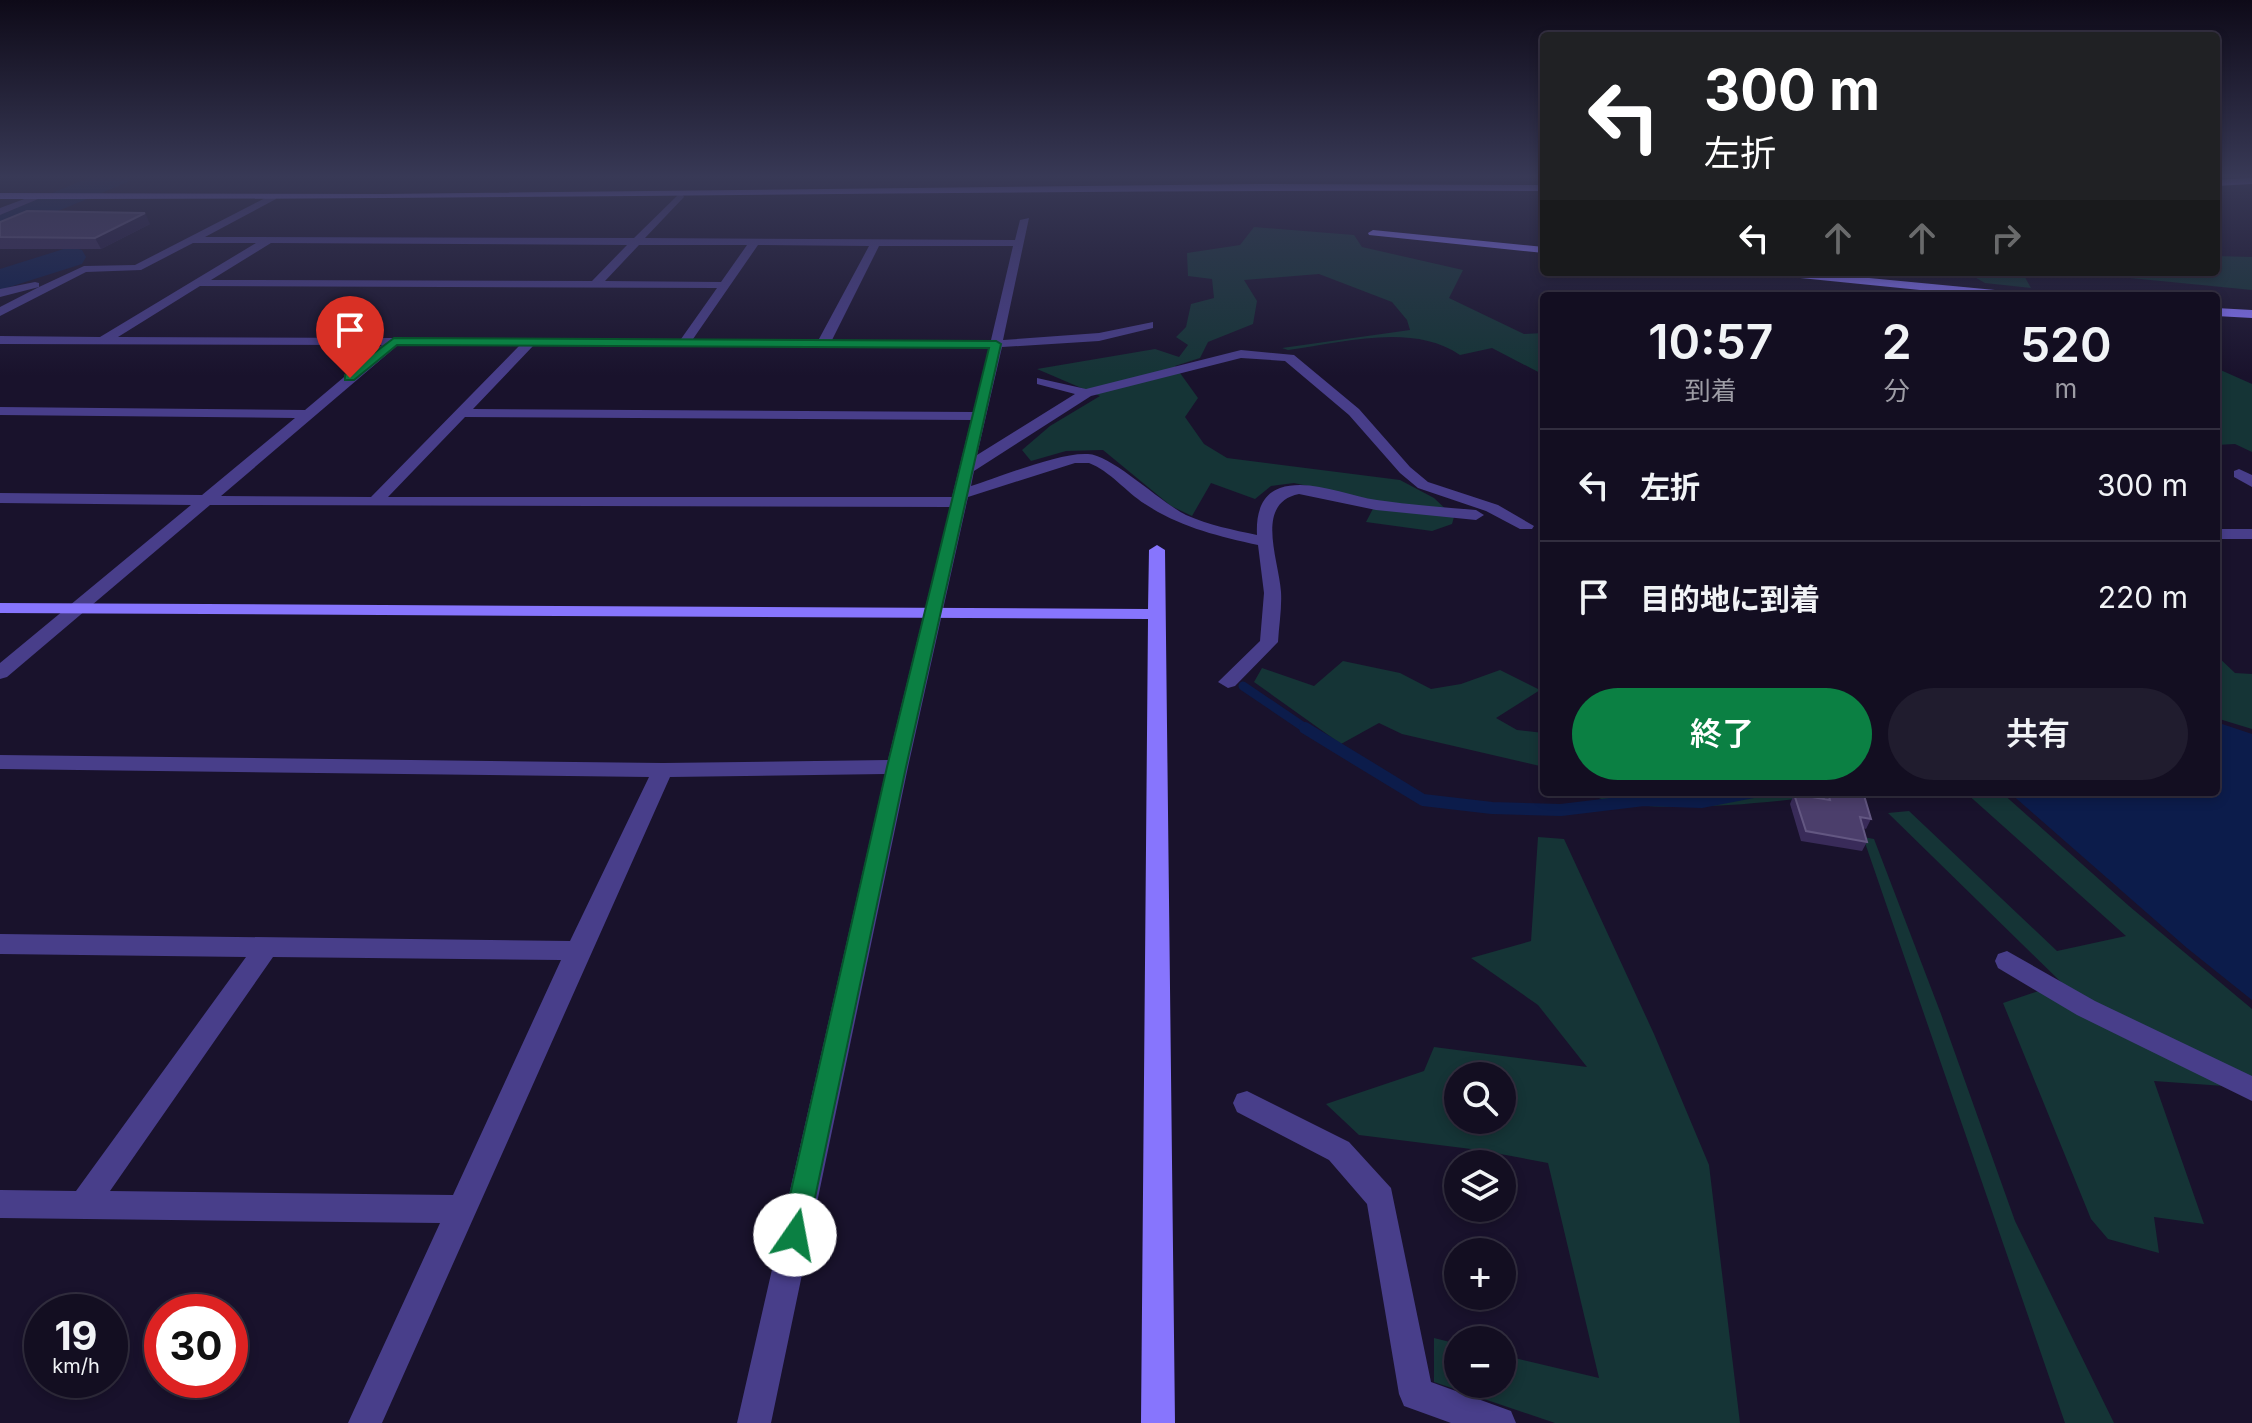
<!DOCTYPE html>
<html lang="ja">
<head>
<meta charset="utf-8">
<style>
  body { margin:0; font-family:Inter,"Noto Sans JP",sans-serif; background:#201c2e; color:#f1f3f6; height:100vh; display:flex; flex-direction:column; font-size:30px; white-space:nowrap }
  * { box-sizing:border-box; margin:0 }
  p { font-size:26px; color:#9d9ca5 }
  .icon { flex:none; width:44px; height:44px; fill:none; stroke:currentColor; stroke-width:2; stroke-linecap:round; stroke-linejoin:round }
  .map { position:relative; flex:1; overflow:hidden }
  .drawer { position:absolute; left:1540px; top:292px; width:680px; height:504px; display:flex; flex-direction:column; background:#130e21; border-radius:8px; box-shadow:0 4px 12px #0003,0 0 0 2px #322e3f }
  .drawer>* { flex:none }
  .guide { position:absolute; left:1540px; top:32px; width:680px; height:244px; border-radius:8px; box-shadow:0 4px 12px #0003,0 0 0 2px #322e3f; background:#202124; color:#fff; overflow:hidden }
  .tools { position:absolute; left:1444px; top:1062px; display:grid; gap:16px }
  .tools a { display:grid; place-items:center; width:72px; height:72px; border-radius:50%; background:#130e21; box-shadow:0 4px 12px #0003,0 0 0 2px #322e3f; font-size:40px }
  .speed { position:absolute; left:24px; top:1294px; display:flex; gap:16px; font-size:40px; font-weight:700; text-align:center }
  .speed>* { display:grid; place-content:center; width:104px; height:104px; border-radius:50%; background:#130e21; box-shadow:0 4px 12px #0003,0 0 0 2px #322e3f; line-height:1 }
  .speed small { font-size:20px; font-weight:400 }
  .speed .limit { border:12px solid #d22; background:#fff; color:#111 }
  .pin { position:absolute; display:grid; place-items:center; width:68px; height:68px; color:#fff; margin:-82px -34px; border-radius:50% 50% 50% 0; rotate:-45deg; box-shadow:0 0 8px #0007 }
  .pin .icon { rotate:45deg }
  .me { position:absolute; width:88px; margin:-44px; rotate:12deg; stroke-linejoin:round; filter:drop-shadow(0 0 6px #0008) }
  .turn { display:flex; align-items:center; gap:28px; height:168px; padding:0 32px; font-size:36px }
  .turn .icon { width:104px; height:104px; stroke-width:2.5 }
  .turn b { display:block; font-size:56px; line-height:68px }
  .lanes { display:flex; align-items:center; height:76px; padding:0 32px; background:#0003; justify-content:center; gap:40px; direction:ltr }
  .lanes .off { opacity:.35 }
  .eta { display:flex; justify-content:space-evenly; align-items:center; height:136px; text-align:center }
  .eta b { font-size:48px; font-weight:600; line-height:56px }
  .cta { display:flex; gap:16px; margin-top:auto; padding:16px 32px }
  .cta a { flex:1; height:92px; border-radius:48px; background:#0b8043; color:#fff; font-size:32px; font-weight:600; line-height:92px; text-align:center }
  .cta a+a { background:#201c2e; color:#f1f3f6 }
  ul { padding:0; list-style:none }
  li { display:flex; align-items:center; gap:24px; height:112px; padding:0 32px; border-top:2px solid #322e3f }
  li div { flex:1 }
  li b { display:block; font-size:30px }
  li em { font-style:normal }
  .map>svg:first-child { display:block }
  .green { fill:#153436; fill-rule:evenodd }
  .water { fill:#0c1c4b }
  .lines { fill:none; stroke-linecap:round; stroke-linejoin:round }
  .stream-far1 { stroke:#0c1c4b; stroke-width:9 }
  .stream { stroke:#0c1c4b; stroke-width:12 }
  .river { fill:#0c1c4b; fill-rule:evenodd }
  .street { fill:#483e8a; fill-rule:evenodd }
  .secondary { fill:#8775fd; fill-rule:evenodd }
  .wall { fill:#392b59 }
  .shaded-wall { fill:#241940 }
  .building { fill:#4b3e6b; stroke:#635782; stroke-width:2 }
  .route { fill:#0b8043; stroke:#07532c; stroke-width:2 }
</style>
</head>
<body>
<div class="map">
<svg width="2252" height="1423" viewBox="0 0 2252 1423">
  <rect width="100%" height="100%" fill="#19122c"/>
  <g class="green">
    <path d="M1254 227 1354 235 1362 247 1463 270 1449 298 1524 334 1544 333V375L1492 348 1460 355C1412 322 1342 343 1288 350L1282 348 1410 330 1407 320 1392 302 1319 274 1244 280 1257 301 1253 324 1208 342 1200 358 1175 366 1198 398 1185 417 1204 444 1227 458 1400 480 1434 498 1454 517 1452 524 1432 531 1366 522 1377 501 1294 483 1271 486 1255 499 1211 483 1192 516 1171 506 1103 450 1066 451 1031 461 1022 450 1050 426 1100 396 1037 369 1155 349 1179 357 1188 345 1176 337 1186 327 1191 304 1214 298 1212 279 1188 276 1187 253 1240 245Z"/>
    <polygon points="2216,256 2252,257 2252,290 2069,272 2216,272"/>
    <polygon points="1966,272 2022,272 2031,288 1985,283"/>
    <polygon points="2216,368 2252,384 2252,452 2235,444 2216,445"/>
    <polygon points="2216,655 2235,673 2252,674 2252,729 2216,718"/>
    <polygon points="1343,661 1400,673 1431,689 1461,684 1500,670 1540,690 1496,718 1517,730 1544,733 1544,767 1402,734 1379,723 1341,744 1254,682 1262,668 1314,686"/>
    <path d="M1586 792H1850C1796 800 1629 821 1586 792Z"/>
    <polygon points="1965,792 2001,792 2129,906 2252,1009 2252,1088 2154,1081 2204,1224 2154,1217 2159,1253 2108,1239 2091,1219 2003,1003 2062,983 1888,813 1909,811 2057,951 2126,936"/>
    <path d="M1538 837 1564 839 1654 1034 1709 1165 1740 1423H1555L1434 1382V1338L1458 1344V1384H1502V1355L1599 1378 1548 1163 1479 1150 1359 1135 1326 1104 1424 1071 1434 1047 1587 1067 1538 1005 1471 958 1531 941ZM1458 1076H1502V1120H1458Z"/>
    <polygon points="1863,837 1874,839 1941,1014 2015,1221 2114,1423 2065,1423"/>
  </g>
  <polygon class="water" points="2216,722 2252,734 2252,1000 2187,948 2009,792 2216,792"/>
  <g class="lines">
    <polyline class="stream-far1" points="1243,686 1308,730"/>
    <polyline class="stream" points="1305,728 1423,800 1492,808 1561,810 1644,800 1701,802 1753,792"/>
    <g class="river">
      <polygon points="93,176 132,176 128,182 0,235 0,215"/>
      <polygon points="70,247 82,250 86,257 82,264 0,290 0,269"/>
    </g>
    <g class="street">
      <path d="M681 192 684 197 645 238 1015 240 1020 220 1029 218 1003 340 1099 333 1153 322V328L1099 341 1002 347 977 455 1075 394 1037 384V378L1086 389 1241 350 1294 355 1359 409 1410 467 1428 482 1498 505 1534 526 1532 529H1520L1486 511 1418 488 1400 473 1349 415 1285 361 1241 358 1091 396 974 471 971 486C1001 477 1059 452 1088 454 1112 455 1160 502 1186 515 1209 525 1233 530 1257 535 1256 516 1260 495 1280 488 1310 478 1347 496 1377 500 1410 505 1443 507 1476 510L1484 515 1476 520 1376 510 1299 494C1254 503 1279 560 1281 592 1282 608 1279 625 1278 642L1235 686 1228 688 1218 682 1260 641 1264 593 1258 545C1217 536 1180 527 1145 504 1126 492 1110 471 1089 463H1075L968 497 908 767 771 1423H737L885 774 670 777 382 1423H348L440 1223 0 1218V1190L76 1191 246 957 0 954V934L570 941 649 777 0 769V755L663 763 888 760 950 507 210 505 7 677 0 679V663L191 505 0 503V493L202 495 295 418 0 415V407L305 410 382 345 0 344V336L100 337 256 243H193L141 270 86 272 0 316V307L39 287 0 297V289L35 282 39 283V287L84 266 135 265 273 194 276 199 205 237 634 238ZM271 243 627 245 592 281 211 280ZM639 245H747L721 282 605 281ZM758 245 869 246 819 339H693ZM879 246H1013L991 340H832ZM200 286 717 288 681 339 118 337ZM398 345 519 346 371 497 221 496ZM533 346 989 348 973 412 473 409ZM465 417 971 420 952 497H388ZM273 957 561 960 453 1195 110 1191Z"/>
      <polygon points="35,195 43,197 0,215 0,208"/>
      <polygon points="2239,469 2252,475 2252,487 2234,477 2234,471"/>
      <rect x="2216" y="529" width="36" height="10"/>
      <polygon points="2007,951 2095,1001 2252,1076 2252,1101 2077,1015 1998,968 1995,961 1998,954"/>
      <polygon points="1247,1091 1349,1142 1391,1188 1431,1382 1511,1411 1516,1423 1451,1423 1404,1406 1399,1394 1367,1204 1329,1160 1237,1112 1233,1103 1237,1094"/>
    </g>
    <g class="secondary">
      <polygon points="2252,178 2252,184 2216,186 2216,180"/>
      <path d="M1260 184 1544 185V191C1029 189 515 200 0 199V193L384 194Z"/>
      <polygon points="1373,230 1544,247 1544,253 1369,235 1368,233"/>
      <polygon points="1765,272 1806,272 2016,292 2022,296 1980,296 1771,275"/>
      <polygon points="2216,308 2252,310 2252,318 2216,316"/>
      <polygon points="1157,545 1165,550 1175,1423 1141,1423 1148,619 0,613 0,603 1148,609 1149,550"/>
    </g>
  </g>
  <g class="wall">
    <polygon points="0,222 150,224 101,249 0,249"/>
    <polygon points="1829,792 1860,792 1871,819 1866,829 1863,828 1867,842 1862,851 1801,841 1790,804 1794,794 1826,799"/>
  </g>
  <polygon class="shaded-wall" points="145,213 150,224 101,249 95,238"/>
  <g class="building">
    <polygon points="27,211 145,213 95,238 0,237 0,222"/>
    <polygon points="1833,792 1863,792 1871,819 1860,817 1867,842 1806,831 1794,794 1830,800 1828,793 1833,794"/>
  </g>
  <linearGradient id="sky" x2="0" y2="1"><stop stop-color="#0e0a18"/><stop offset="0.47" stop-color="#383956"/><stop offset="1" stop-color="#383956" stop-opacity="0"/></linearGradient>
  <rect width="2252" height="376" fill="url(#sky)"/>
  <polygon class="route" points="394,338 996,341 1001,344 906,767 805,1245 795,1249 785,1245 781,1235 887,767 989,348 397,345 354,380 345,380 345,375"/>
</svg>
<div class="tools">
<a><svg class="icon" aria-label="search" viewBox="0 0 24 24"><circle cx="10" cy="10" r="6"/><path d="M15 15l6 6"/></svg></a>
<a><svg class="icon" aria-label="layers" viewBox="0 0 24 24"><path d="M12 4l9 5-9 5-9-5zM3 14l9 5 9-5"/></svg></a>
<a>+</a>
<a>−</a>
</div>
<div class="speed"><div>19<small>km/h</small></div><div class="limit">30</div></div>
<div class="pin" style="left:350px;top:378px;background:#d93025"><svg class="icon" aria-label="arrive" viewBox="0 0 24 24"><path d="M6 21V4h12l-3 4 3 4H6"/></svg></div>
<svg class="me" style="left:795px;top:1235px" viewBox="-20 -20 40 40"><circle r="19" fill="#fff"/><path d="M0-13L10 11 0 6-10 11z" fill="#0b8043"/></svg>
<div class="guide">
<div class="turn"><svg class="icon" aria-label="left" viewBox="0 0 24 24"><path d="M17 20v-9H6M10 6l-5 5 5 5"/></svg><div><b>300 m</b>左折</div></div>
<div class="lanes"><svg class="icon" aria-label="left" viewBox="0 0 24 24"><path d="M17 20v-9H6M10 6l-5 5 5 5"/></svg><svg class="icon off" aria-label="ahead" viewBox="0 0 24 24"><path d="M12 20V5M6 11l6-6 6 6"/></svg><svg class="icon off" aria-label="ahead" viewBox="0 0 24 24"><path d="M12 20V5M6 11l6-6 6 6"/></svg><svg class="icon off" aria-label="right" viewBox="0 0 24 24"><path d="M7 20v-9h11M14 6l5 5-5 5"/></svg></div>
</div>
<section class="drawer">
<div class="eta">
<div><b>10:57</b><p>到着</p></div>
<div><b>2</b><p>分</p></div>
<div><b>520</b><p>m</p></div>
</div>
<ul>
<li><svg class="icon" aria-label="left" viewBox="0 0 24 24"><path d="M17 20v-9H6M10 6l-5 5 5 5"/></svg><div><b>左折</b></div><em>300 m</em></li>
<li><svg class="icon" aria-label="arrive" viewBox="0 0 24 24"><path d="M6 21V4h12l-3 4 3 4H6"/></svg><div><b>目的地に到着</b></div><em>220 m</em></li>
</ul>
<div class="cta"><a>終了</a><a>共有</a></div>
</section>
</div>
</body>
</html>
